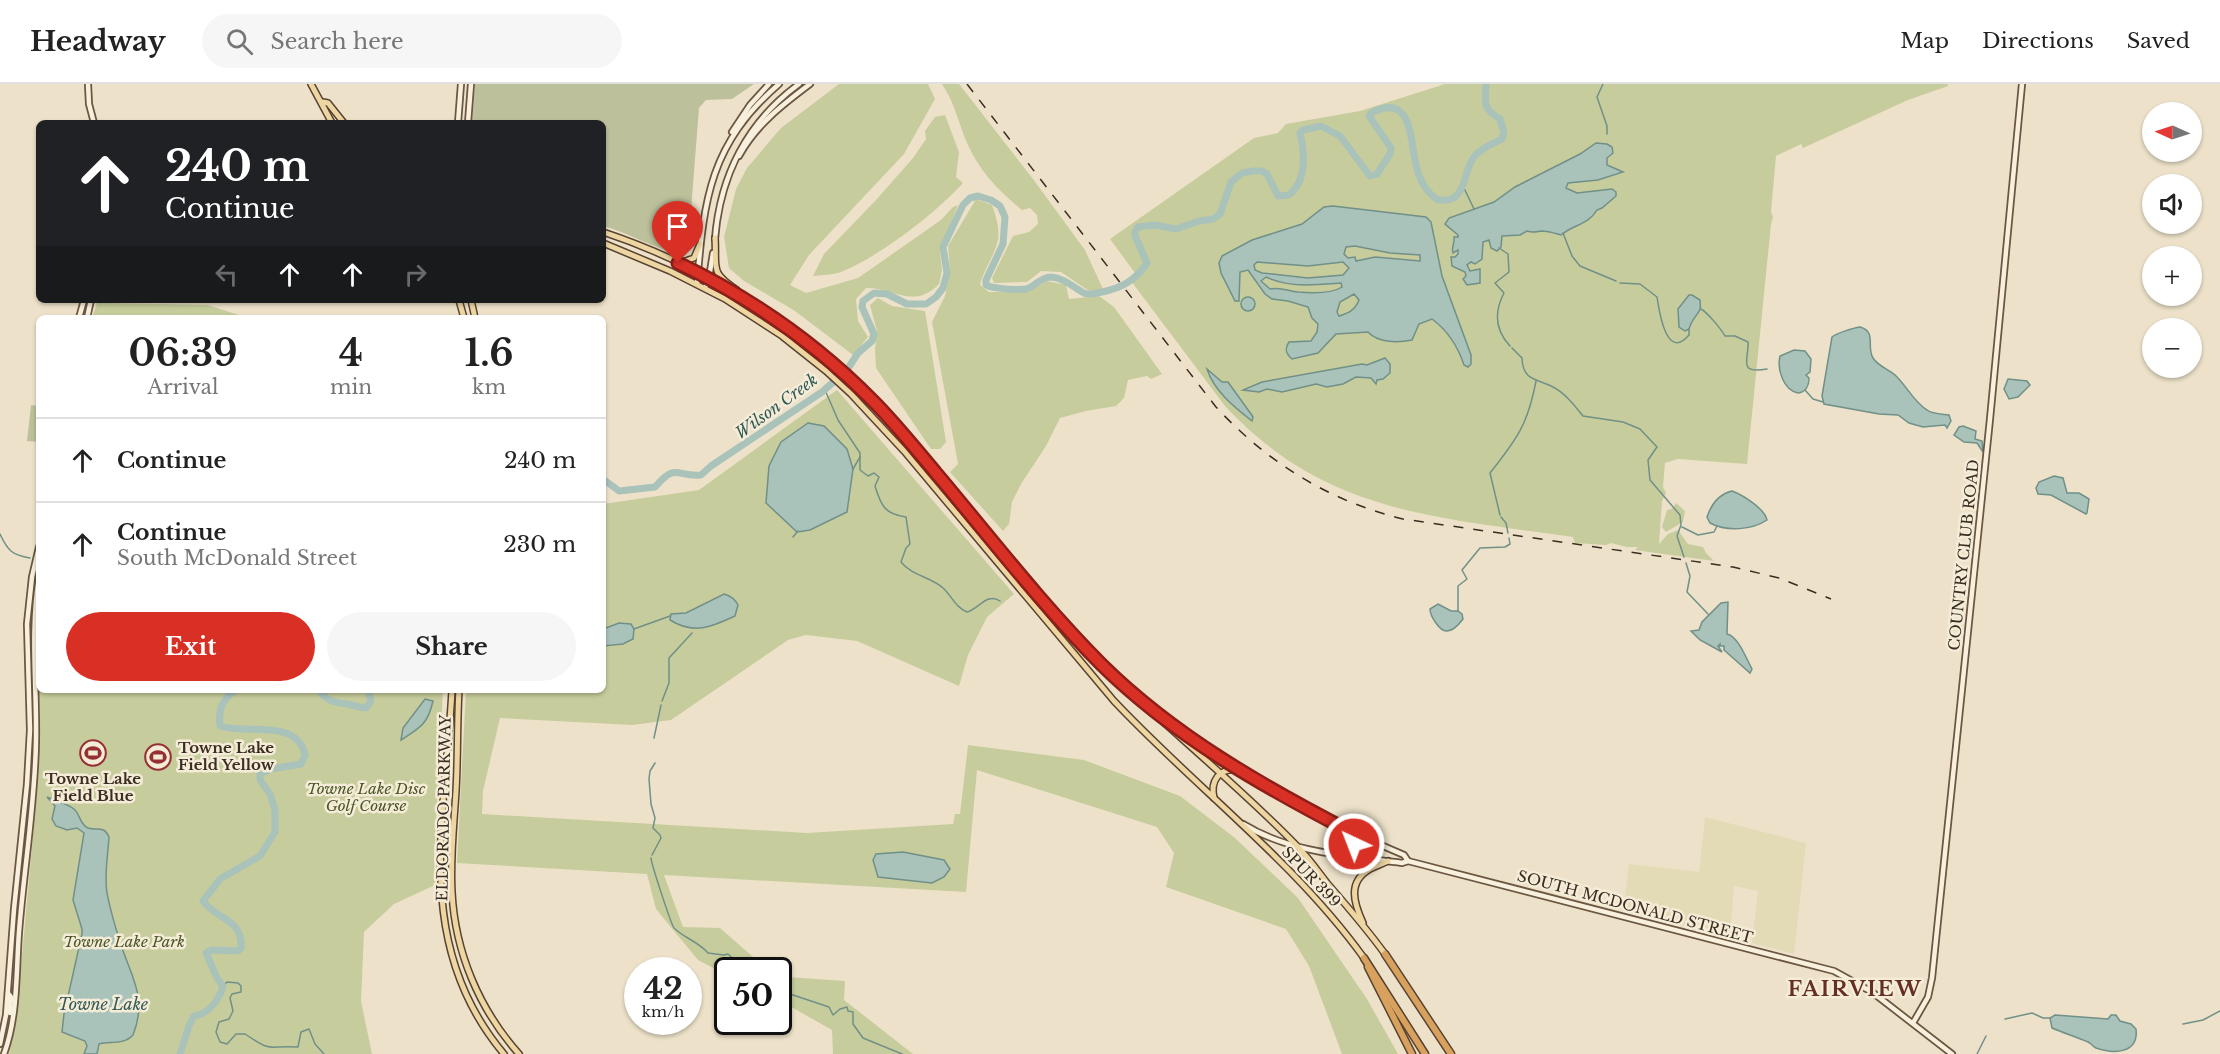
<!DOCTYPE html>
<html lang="en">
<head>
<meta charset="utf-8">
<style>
  body { margin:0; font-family:"Libre Baskerville",serif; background:#f6f6f6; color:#222; height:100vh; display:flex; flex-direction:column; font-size:22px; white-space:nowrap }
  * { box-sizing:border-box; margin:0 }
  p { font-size:20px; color:#767676 }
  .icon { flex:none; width:33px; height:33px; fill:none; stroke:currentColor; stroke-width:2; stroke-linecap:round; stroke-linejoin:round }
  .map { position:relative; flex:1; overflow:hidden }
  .sheet { position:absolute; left:36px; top:231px; width:570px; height:378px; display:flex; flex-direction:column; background:#fff; border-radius:9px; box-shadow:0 2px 4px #0004 }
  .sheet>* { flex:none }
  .guide { position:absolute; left:36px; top:36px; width:570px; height:183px; border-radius:9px; box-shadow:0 2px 4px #0004; background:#202124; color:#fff; overflow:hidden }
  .needle { width:39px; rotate:273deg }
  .controls { position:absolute; left:2142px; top:18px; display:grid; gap:12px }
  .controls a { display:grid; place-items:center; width:60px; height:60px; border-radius:50%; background:#fff; box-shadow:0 2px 4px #0004; font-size:30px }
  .speed { position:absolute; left:624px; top:873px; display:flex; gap:12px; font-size:30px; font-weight:700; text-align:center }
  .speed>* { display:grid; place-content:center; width:78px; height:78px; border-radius:50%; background:#fff; box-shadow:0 2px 4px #0004; line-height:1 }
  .speed small { font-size:15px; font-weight:400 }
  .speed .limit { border:3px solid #111; border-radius:9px; background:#fff; color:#111 }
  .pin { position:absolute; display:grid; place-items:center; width:51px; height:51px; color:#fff; margin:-62px -26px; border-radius:50% 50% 50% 0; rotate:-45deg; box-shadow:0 0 6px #0007 }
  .pin .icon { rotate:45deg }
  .me { position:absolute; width:66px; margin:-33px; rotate:317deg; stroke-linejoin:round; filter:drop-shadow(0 0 4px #0008) }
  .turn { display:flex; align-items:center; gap:21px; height:126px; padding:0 30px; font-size:27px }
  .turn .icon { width:78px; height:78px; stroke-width:2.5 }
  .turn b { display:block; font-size:42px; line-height:51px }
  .lanes { display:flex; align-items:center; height:57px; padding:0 30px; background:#0003; justify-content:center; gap:30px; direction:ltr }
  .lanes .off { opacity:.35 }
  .eta { display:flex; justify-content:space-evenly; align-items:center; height:102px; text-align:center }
  .eta b { font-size:36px; font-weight:700; line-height:42px }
  .action { display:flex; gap:12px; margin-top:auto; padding:12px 30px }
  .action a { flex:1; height:69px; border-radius:36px; background:#d93025; color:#fff; font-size:24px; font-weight:700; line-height:69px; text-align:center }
  .action a+a { background:#f6f6f6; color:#222 }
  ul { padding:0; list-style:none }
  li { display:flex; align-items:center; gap:18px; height:84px; padding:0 30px; border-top:2px solid #e0e0e0 }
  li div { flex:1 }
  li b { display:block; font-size:22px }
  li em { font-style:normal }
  header { display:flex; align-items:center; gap:36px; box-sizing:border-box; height:84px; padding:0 30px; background:#fff; border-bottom:2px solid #e0e0e0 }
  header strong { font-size:28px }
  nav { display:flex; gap:33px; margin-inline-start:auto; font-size:21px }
  .search { width:420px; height:54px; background:#f6f6f6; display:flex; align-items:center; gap:15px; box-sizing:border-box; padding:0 21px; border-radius:33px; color:#767676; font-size:22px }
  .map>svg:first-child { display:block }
  .farmland { fill:#e3dbb6 }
  .green { fill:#c7cc9c }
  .cemetery { fill:#bdc19b }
  .water { fill:#a9c2ba; stroke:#709088; stroke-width:1.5; fill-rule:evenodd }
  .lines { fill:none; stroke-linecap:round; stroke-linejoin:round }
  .stream { stroke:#709088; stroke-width:1.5 }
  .river { stroke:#a9c2ba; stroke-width:7 }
  .secondary-casing { stroke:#6b5641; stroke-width:8 }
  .primary-casing { stroke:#574332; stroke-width:8 }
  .highway-casing { stroke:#574332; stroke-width:9 }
  .secondary { stroke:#f8efdc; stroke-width:4.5 }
  .primary { stroke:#eed6a3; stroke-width:5 }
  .highway { stroke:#d8a15e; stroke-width:6 }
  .rail { stroke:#3a2d21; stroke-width:1.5; stroke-dasharray:10 10; stroke-linecap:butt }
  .route-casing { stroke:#8d1f18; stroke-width:15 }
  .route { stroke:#d93025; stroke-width:10 }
  .labels { text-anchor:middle; stroke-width:5; stroke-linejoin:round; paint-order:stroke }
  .street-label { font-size:15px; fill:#3a2d21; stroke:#f5ecd8 }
  .poi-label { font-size:15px; font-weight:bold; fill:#3a2d21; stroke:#f5ecd8; text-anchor:start }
  .park-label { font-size:15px; font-style:italic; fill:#4b5628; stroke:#f5ecd8 }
  .water-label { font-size:16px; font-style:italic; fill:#315956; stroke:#f5ecd8 }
  .district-label { font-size:21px; font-weight:bold; letter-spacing:1.5px; fill:#652f22; stroke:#f5ecd8 }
</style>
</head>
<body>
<header>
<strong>Headway</strong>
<div class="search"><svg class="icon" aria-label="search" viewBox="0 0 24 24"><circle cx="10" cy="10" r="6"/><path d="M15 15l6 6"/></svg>Search here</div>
<nav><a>Map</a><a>Directions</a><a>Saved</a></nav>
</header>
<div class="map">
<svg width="2220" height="970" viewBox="0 0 2220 970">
  <rect width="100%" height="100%" fill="#ede2c9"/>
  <polygon class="farmland" points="1705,733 1806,759 1794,870 1752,859 1758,807 1734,802 1730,853 1694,844 1624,822 1629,780 1699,788"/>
  <g class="green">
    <path d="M839 0H928L935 15 904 70 809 171 790 201 806 209 858 194 941 136 953 123 958 121 940 167 942 186 939 200C935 204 929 209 923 211 904 217 885 203 866 204L856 215 858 237 868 253 853 271 795 227 744 197 729 184 724 153 736 105 747 84 781 44Z"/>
    <path d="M942 0H959L1033 95 1085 166 1103 205 1089 207 1061 188 1041 187 1027 198 994 199 992 194 1013 152 1029 148 1038 140 1037 131 1030 124 1022 126C999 107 980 88 968 61 958 39 956 21 942 0Z"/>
    <path d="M1445 0H1948V2L1908 16 1803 64 1801 60 1776 72 1771 128 1773 133 1771 140 1747 380 1678 375 1665 379 1663 403 1666 409 1662 417 1659 460 1668 450 1678 446 1688 460 1703 463 1706 469 1714 477 1635 466 1638 463H1627L1611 459 1606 461 1575 459 1573 453C1437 433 1325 430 1225 322L1131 197 1138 193 1110 155 1254 54 1278 49 1286 40 1360 27Z"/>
    <path d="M945 31 959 68 956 93 963 99C936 129 879 173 841 188 832 191 822 191 813 192L824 170 876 116 913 74 926 55 925 47 935 33Z"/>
    <path d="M976 115 992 121C996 132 1001 148 997 160 993 174 983 187 980 201L989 208H1029L1047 197 1066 201 1069 215 1099 212 1114 223 1162 290 1151 295 1147 292 1128 296 1124 314 1116 322 1086 327 1060 334 1046 362 1021 400 1012 418 1009 440 1003 447 950 388 958 380 932 238 945 212 950 189 948 162Z"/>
    <polygon points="878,214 892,222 925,227 946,358 940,365 931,365 876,284 875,265 877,247 870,221"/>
    <polygon points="97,219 208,221 242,232 243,234 92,234"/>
    <polygon points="837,306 1014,510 987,533 968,571 959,602 857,557 806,551 788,556 671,636 632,641 500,634 483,707 482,730 807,749 953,740 955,730 960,730 968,661 1084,676 1180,712 1235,754 1298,814 1367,915 1398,970 1342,970 1309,882 1286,845 1166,803 1174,769 1157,743 977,686 966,808 664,791 683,843 720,844 760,879 774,886 728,886 727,891 698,876 656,825 647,790 457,779 466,606 603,606 603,420 699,406"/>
    <polygon points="1676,419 1685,427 1683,438 1666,448 1662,443 1667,426 1672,425"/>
    <polygon points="39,524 39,606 443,606 434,774 435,801 394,820 364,848 361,917 372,970 9,970 16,938 38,696 40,634 37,569"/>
    <polygon points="778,889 787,893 845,897 844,916 913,970 833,970 832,946 779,916"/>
  </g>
  <g class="cemetery">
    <path d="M475 0H754L732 15 706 16 699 24 688 165 683 170C655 166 630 149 603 142V39H472Z"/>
    <polygon points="31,321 39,322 39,358 27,357"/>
  </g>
  <g class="water">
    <path d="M1596 59 1607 60 1612 63 1613 69 1607 74V81L1623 88 1598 96 1568 99 1566 104 1577 109 1612 105 1616 108V112L1602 124 1597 126C1589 140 1573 141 1561 151 1554 149 1548 147 1541 147 1535 148 1533 149 1527 147L1520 151 1502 152 1501 163 1497 167 1491 164 1489 156 1483 158 1482 175 1475 180 1471 178 1467 181 1470 187 1480 185V199L1467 201 1463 195 1466 192 1465 188 1452 182 1451 173H1455L1458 170V166L1453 169C1451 163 1455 159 1454 153H1458V151L1445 140 1449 134 1494 118 1515 103 1580 70Z"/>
    <path d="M1333 122 1426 133 1431 138 1442 192 1471 271V280L1468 283 1464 281C1458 263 1447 246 1432 235L1419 240 1412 256C1398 259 1378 259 1368 248L1336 250 1318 269 1292 275C1286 270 1284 265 1289 258L1311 257 1317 248 1318 240 1312 234 1308 223 1288 217 1272 215 1265 210 1248 186 1240 188 1239 217H1235L1221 189 1219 179 1222 172 1252 156 1302 140 1324 123ZM1355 162 1390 169 1420 171V177L1375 173 1356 177 1355 173 1348 174 1344 170 1346 163ZM1257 178 1308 182 1343 178 1349 184 1343 191 1308 194 1262 189 1255 186 1254 181ZM1266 193C1290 204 1314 201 1341 199L1342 203C1332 210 1311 209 1298 208 1288 207 1281 203 1270 205L1261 197ZM1354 210 1359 216C1355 226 1349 229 1339 232L1337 228 1340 218Z"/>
    <path d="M1689 211H1692L1700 216C1700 219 1701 222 1700 225 1700 228 1691 236 1689 245L1685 247 1679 243 1678 225Z"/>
    <circle cx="1248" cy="220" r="7"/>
    <path d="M1860 243C1877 248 1866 262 1873 274 1878 282 1888 285 1895 291 1906 301 1914 318 1927 326 1932 330 1942 330 1949 331L1951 337 1947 344 1945 341 1923 343 1909 339 1898 331 1879 330 1824 320 1822 312 1832 253C1837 249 1853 244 1860 243Z"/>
    <path d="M1794 266 1805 267 1811 275 1810 288 1806 291 1809 294C1809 301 1806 308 1798 309 1783 306 1777 285 1780 272Z"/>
    <polygon points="1385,274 1390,280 1390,289 1383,295 1377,296 1376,300 1371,294 1356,293 1343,300 1327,303 1316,300 1282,308 1267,305 1259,308 1243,306 1262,298 1362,280 1367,281"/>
    <path d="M1207 285 1222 298H1228L1251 330 1253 333 1252 337C1234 323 1214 307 1207 285Z"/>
    <polygon points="2008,295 2027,297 2030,301 2018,313 2009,315 2004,305"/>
    <polygon points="808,339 824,342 847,365 853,385 847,428 810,446 797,448 766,419 769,382 781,358"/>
    <polygon points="1963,342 1976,347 1975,355 1982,357 1983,368 1977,359 1964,358 1954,351 1959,343"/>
    <polygon points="2054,392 2063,394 2067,409 2079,409 2089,415 2087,429 2086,430 2051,411 2038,410 2036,404 2039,398"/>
    <path d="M1732 407C1743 411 1765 425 1767 436 1752 446 1727 448 1710 439L1707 433C1711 421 1719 410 1732 407Z"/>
    <path d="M724 510C731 512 735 515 738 521L735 532C711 543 694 551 670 536L671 530 686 529Z"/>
    <path d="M1728 518 1727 550C1738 552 1746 574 1752 585L1750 589 1724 566V562H1720V560L1718 562 1722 568 1700 556 1691 547 1699 546 1702 538 1721 519Z"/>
    <path d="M1438 520 1451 527H1458L1462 530 1463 535C1460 539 1454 547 1447 547 1440 548 1430 532 1430 525Z"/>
    <polygon points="619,539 631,540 634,545 633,555 623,560 603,562 603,545"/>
    <path d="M425 615 433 617C428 640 420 644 401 656L403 644Z"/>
    <path d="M47 713C55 717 67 719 74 725 80 730 80 741 88 744 97 747 104 741 109 753 108 771 104 791 107 809 110 825 115 842 120 858 131 893 148 913 133 951 124 961 110 957 99 960L97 970H84L87 962 85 957 62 948 64 930 82 850V845L73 816 84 749 77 744 67 746 56 742 52 735 55 722Z"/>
    <polygon points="903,768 944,776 950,785 944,793 932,799 878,793 873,776 876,770"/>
    <path d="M2055 931 2108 935 2111 931H2116L2120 937 2131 940 2136 945C2139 970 2114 970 2096 964 2089 960 2095 962 2088 958 2076 953 2064 949 2052 944L2050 934Z"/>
  </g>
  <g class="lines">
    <g class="stream">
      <polyline points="1603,0 1597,13 1607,42 1607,50"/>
      <polyline points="1463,102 1474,125"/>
      <polyline points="1563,149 1572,172 1580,182 1616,197"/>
      <path d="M1499 164 1508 170 1509 188 1495 199 1504 209C1494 228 1495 246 1510 262"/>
      <path d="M1620 199 1640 200 1657 213C1659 226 1666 278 1689 251V245"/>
      <path d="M1701 225C1708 229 1721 245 1725 252H1735L1748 258C1749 276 1737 290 1767 285"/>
      <path d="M1512 264 1522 274C1523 298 1537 294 1553 303 1565 309 1575 322 1583 332L1623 338 1640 345 1657 363 1648 376 1650 396 1680 431 1681 441 1677 452 1684 473"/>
      <path d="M825 306 838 336 860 369V386L868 392 874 389 879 393 875 402C881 422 885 430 906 433L910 460 906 464 901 478C912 492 931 493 943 504 952 512 955 523 967 528 979 525 987 508 1000 517"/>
      <polyline points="1805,306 1813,315 1823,318"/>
      <polyline points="853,385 860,373"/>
      <path d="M1500 431 1490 389C1517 355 1528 340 1536 297"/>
      <polyline points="1501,433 1506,439 1508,449"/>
      <polyline points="1682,443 1698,451 1714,448 1717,442"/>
      <path d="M0 450C8 467 12 471 30 474"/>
      <polyline points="793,453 798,447"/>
      <polyline points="1686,479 1690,492 1687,508 1708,530"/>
      <polyline points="1458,527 1458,502 1467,495 1462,486 1480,464 1505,463 1510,460 1509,454"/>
      <polyline points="634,545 670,532"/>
      <polyline points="662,617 669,599 669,574 692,549"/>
      <polyline points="654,654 661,621"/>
      <polyline points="652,771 661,754 660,751 653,744 655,734 651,720 649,695 650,687 655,679"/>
      <path d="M651 774C651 779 671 840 674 844 684 854 699 858 708 869L724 871 728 870 739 880 758 886"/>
      <path d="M223 902 227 898 238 899 241 902V908L232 910 230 914 233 927 229 935 219 938 216 948 220 958 227 960 236 950H245C275 970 266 961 298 963L301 948 309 945 315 960 324 970"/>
      <polyline points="778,906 829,923 833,931 840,925 847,923 848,927 853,928 853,940 863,954 902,970"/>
      <polyline points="2005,935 2032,929 2043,934 2050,934"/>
      <polyline points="2183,940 2203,936 2220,927"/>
      <polyline points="1977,970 1986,952"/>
    </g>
    <g class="river">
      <path d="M603 395 619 407 655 403C677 378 675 393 701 391L711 382 822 308 847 286 858 269 872 257 874 250 862 223 863 217 874 209 887 210 907 220H926L936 213 943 204 947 189 943 163 963 121 970 114 978 112 991 116 1000 122 1005 133 1003 160 986 196V201C993 205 1018 206 1026 205 1035 203 1040 193 1051 193 1064 194 1073 203 1084 209 1089 212 1096 209 1102 208 1121 204 1135 197 1147 179L1135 152V148L1138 143 1155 141 1176 145 1199 137 1213 135 1220 130 1231 98 1242 89 1253 87H1262L1267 90 1278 112 1289 111C1307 96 1305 70 1300 49L1303 46 1321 42 1340 52 1370 92 1377 90 1390 70 1391 64 1369 32 1371 29C1413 7 1410 57 1416 81 1419 95 1426 108 1438 116 1468 120 1462 88 1474 73 1481 64 1492 60 1502 55L1504 49 1500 35C1482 24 1485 19 1486 0"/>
      <path d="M322 606 321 609C329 618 335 618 347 620 354 621 359 624 366 624L371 617 368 606"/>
      <path d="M180 970 189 942 194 932C209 930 219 916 223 902L217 894 206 869 212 866 238 867 241 864C243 835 217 836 203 817L220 795 260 772 275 748V726L270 710 260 696V690L271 685 301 680 305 671C297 634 248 651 220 642 218 626 222 615 236 606"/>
    </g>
    <g class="secondary-casing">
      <g id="secondary">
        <polyline points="88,0 89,20 94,39"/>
        <polyline points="458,39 461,0"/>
        <polyline points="468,39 471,0"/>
        <polyline points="732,48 750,21 769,0"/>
        <path d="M739 72C756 41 782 21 810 0"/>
        <path d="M715 155C720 92 747 38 799 0"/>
        <path d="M697 200C704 114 710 60 779 0"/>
        <polyline points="705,204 709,194 713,169"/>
        <polyline points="79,234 84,216"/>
        <polyline points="87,234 91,216"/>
        <polyline points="1240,687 1353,749 1404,771 1408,777"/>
        <path d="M1243 740C1290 769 1349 772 1402 779L1408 777 1834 887 1872 908 1952 970"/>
        <polyline points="1343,769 1353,763 1355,757 1353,749"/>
        <polyline points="8,909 11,913 10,929"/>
        <polyline points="1913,939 1928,913 1932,894 1990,335 2022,0"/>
        <polyline points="0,960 6,931 14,825 27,700 30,646 27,540 32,493 39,463"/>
        <path d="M4 970C18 932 16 888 19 848 24 784 35 721 36 657 37 602 30 548 39 493"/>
      </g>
    </g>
    <g class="primary-casing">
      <g id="primary">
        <polyline points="311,0 332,39"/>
        <polyline points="323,18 328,19 344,39"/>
        <path d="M603 148C706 182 800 242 875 319 956 402 1020 500 1102 581 1165 643 1235 698 1296 761 1308 773 1317 786 1327 799 1347 822 1367 845 1385 870"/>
        <path d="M715 154C717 184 709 188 737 206"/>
        <path d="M603 159 670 187 725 215 782 252 826 287 851 310 904 367 1114 617C1196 704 1294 777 1364 874"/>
        <polyline points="680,179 694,174 700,160"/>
        <polyline points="459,216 464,234"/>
        <polyline points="471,216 475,234"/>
        <path d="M452 606C445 735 412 861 504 970"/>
        <path d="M459 606C457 640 458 673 456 707 454 740 450 774 452 808 455 868 479 925 519 970"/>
        <polyline points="1160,631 1240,687"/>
        <path d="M1214 714C1210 697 1219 684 1237 686"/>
        <path d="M1363 839C1354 819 1347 798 1370 785 1376 782 1382 780 1388 777"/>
      </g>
    </g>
    <g class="highway-casing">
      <g id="highway">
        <polyline points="1385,870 1451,970"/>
        <polyline points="1364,874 1425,970"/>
        <polyline points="1368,883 1412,970"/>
      </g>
    </g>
    <use href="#secondary" class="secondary"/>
    <use href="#primary" class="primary"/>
    <use href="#highway" class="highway"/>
    <path class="rail" d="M967 0 1216 323C1268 379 1329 417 1403 435L1733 483 1779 494 1831 515"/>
  </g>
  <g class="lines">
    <g class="route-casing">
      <path id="route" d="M678 179C751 214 816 259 873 317 895 339 915 364 936 389 990 453 1042 521 1102 581 1174 652 1264 703 1353 749L1354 760"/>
    </g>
    <use href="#route" class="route"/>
  </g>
  <defs>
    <g id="stadium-ring" transform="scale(1.35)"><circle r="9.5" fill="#f5ecd8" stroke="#963032" stroke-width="1.5"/><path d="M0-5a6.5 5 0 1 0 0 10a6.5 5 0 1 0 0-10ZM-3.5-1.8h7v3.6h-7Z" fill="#963032"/></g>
  </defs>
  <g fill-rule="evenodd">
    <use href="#stadium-ring" x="93" y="669"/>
    <use href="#stadium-ring" x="158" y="673"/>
  </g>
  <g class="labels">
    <g class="street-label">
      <text transform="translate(1964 471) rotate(-84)" y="5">COUNTRY CLUB ROAD</text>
      <text transform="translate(444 724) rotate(-89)" y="5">ELDORADO PARKWAY</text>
      <text transform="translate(1311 793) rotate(46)" y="5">SPUR 399</text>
      <text transform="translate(1635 823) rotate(15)" y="5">SOUTH MCDONALD STREET</text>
    </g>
    <g class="poi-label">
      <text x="178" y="669">Towne Lake<tspan x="178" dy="17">Field Yellow</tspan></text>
      <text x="93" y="700" text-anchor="middle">Towne Lake<tspan x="93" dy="17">Field Blue</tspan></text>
    </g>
    <g class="park-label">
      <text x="366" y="710">Towne Lake Disc<tspan x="366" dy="17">Golf Course</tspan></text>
      <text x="124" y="863">Towne Lake Park</text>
    </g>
    <g class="water-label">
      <text transform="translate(776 322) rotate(-36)" y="6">Wilson Creek</text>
      <text x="103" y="926">Towne Lake</text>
    </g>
    <g class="district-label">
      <text x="1855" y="912">FAIRVIEW</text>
    </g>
  </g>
</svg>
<div class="controls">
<a><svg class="needle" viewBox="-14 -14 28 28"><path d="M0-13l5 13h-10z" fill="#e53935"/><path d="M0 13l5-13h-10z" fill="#767676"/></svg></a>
<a><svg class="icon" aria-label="sound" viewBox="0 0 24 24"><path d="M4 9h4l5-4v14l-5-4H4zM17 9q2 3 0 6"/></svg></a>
<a>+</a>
<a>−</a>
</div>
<div class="speed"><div>42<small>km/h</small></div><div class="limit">50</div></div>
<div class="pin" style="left:678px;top:179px;background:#d93025"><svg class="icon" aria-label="arrive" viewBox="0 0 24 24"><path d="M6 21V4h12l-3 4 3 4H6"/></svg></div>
<svg class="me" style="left:1354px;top:760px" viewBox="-20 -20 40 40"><circle r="17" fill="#d93025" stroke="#fff" stroke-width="3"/><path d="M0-11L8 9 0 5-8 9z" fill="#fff"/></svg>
<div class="guide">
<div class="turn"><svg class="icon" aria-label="ahead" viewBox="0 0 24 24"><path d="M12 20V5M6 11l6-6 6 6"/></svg><div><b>240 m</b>Continue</div></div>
<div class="lanes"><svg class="icon off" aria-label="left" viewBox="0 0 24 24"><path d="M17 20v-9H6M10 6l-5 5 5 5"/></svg><svg class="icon" aria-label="ahead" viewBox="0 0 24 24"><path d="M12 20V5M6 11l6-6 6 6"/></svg><svg class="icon" aria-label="ahead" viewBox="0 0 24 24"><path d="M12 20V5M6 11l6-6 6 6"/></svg><svg class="icon off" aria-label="right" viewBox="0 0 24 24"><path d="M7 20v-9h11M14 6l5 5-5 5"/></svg></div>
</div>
<section class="sheet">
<div class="eta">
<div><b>06:39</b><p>Arrival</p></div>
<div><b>4</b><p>min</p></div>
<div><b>1.6</b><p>km</p></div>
</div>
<ul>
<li><svg class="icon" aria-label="ahead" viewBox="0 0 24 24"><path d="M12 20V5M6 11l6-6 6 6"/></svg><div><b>Continue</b></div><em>240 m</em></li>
<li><svg class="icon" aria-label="ahead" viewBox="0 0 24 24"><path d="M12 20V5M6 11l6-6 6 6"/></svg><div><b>Continue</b><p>South McDonald Street</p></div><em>230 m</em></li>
</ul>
<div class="action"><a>Exit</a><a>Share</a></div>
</section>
</div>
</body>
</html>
